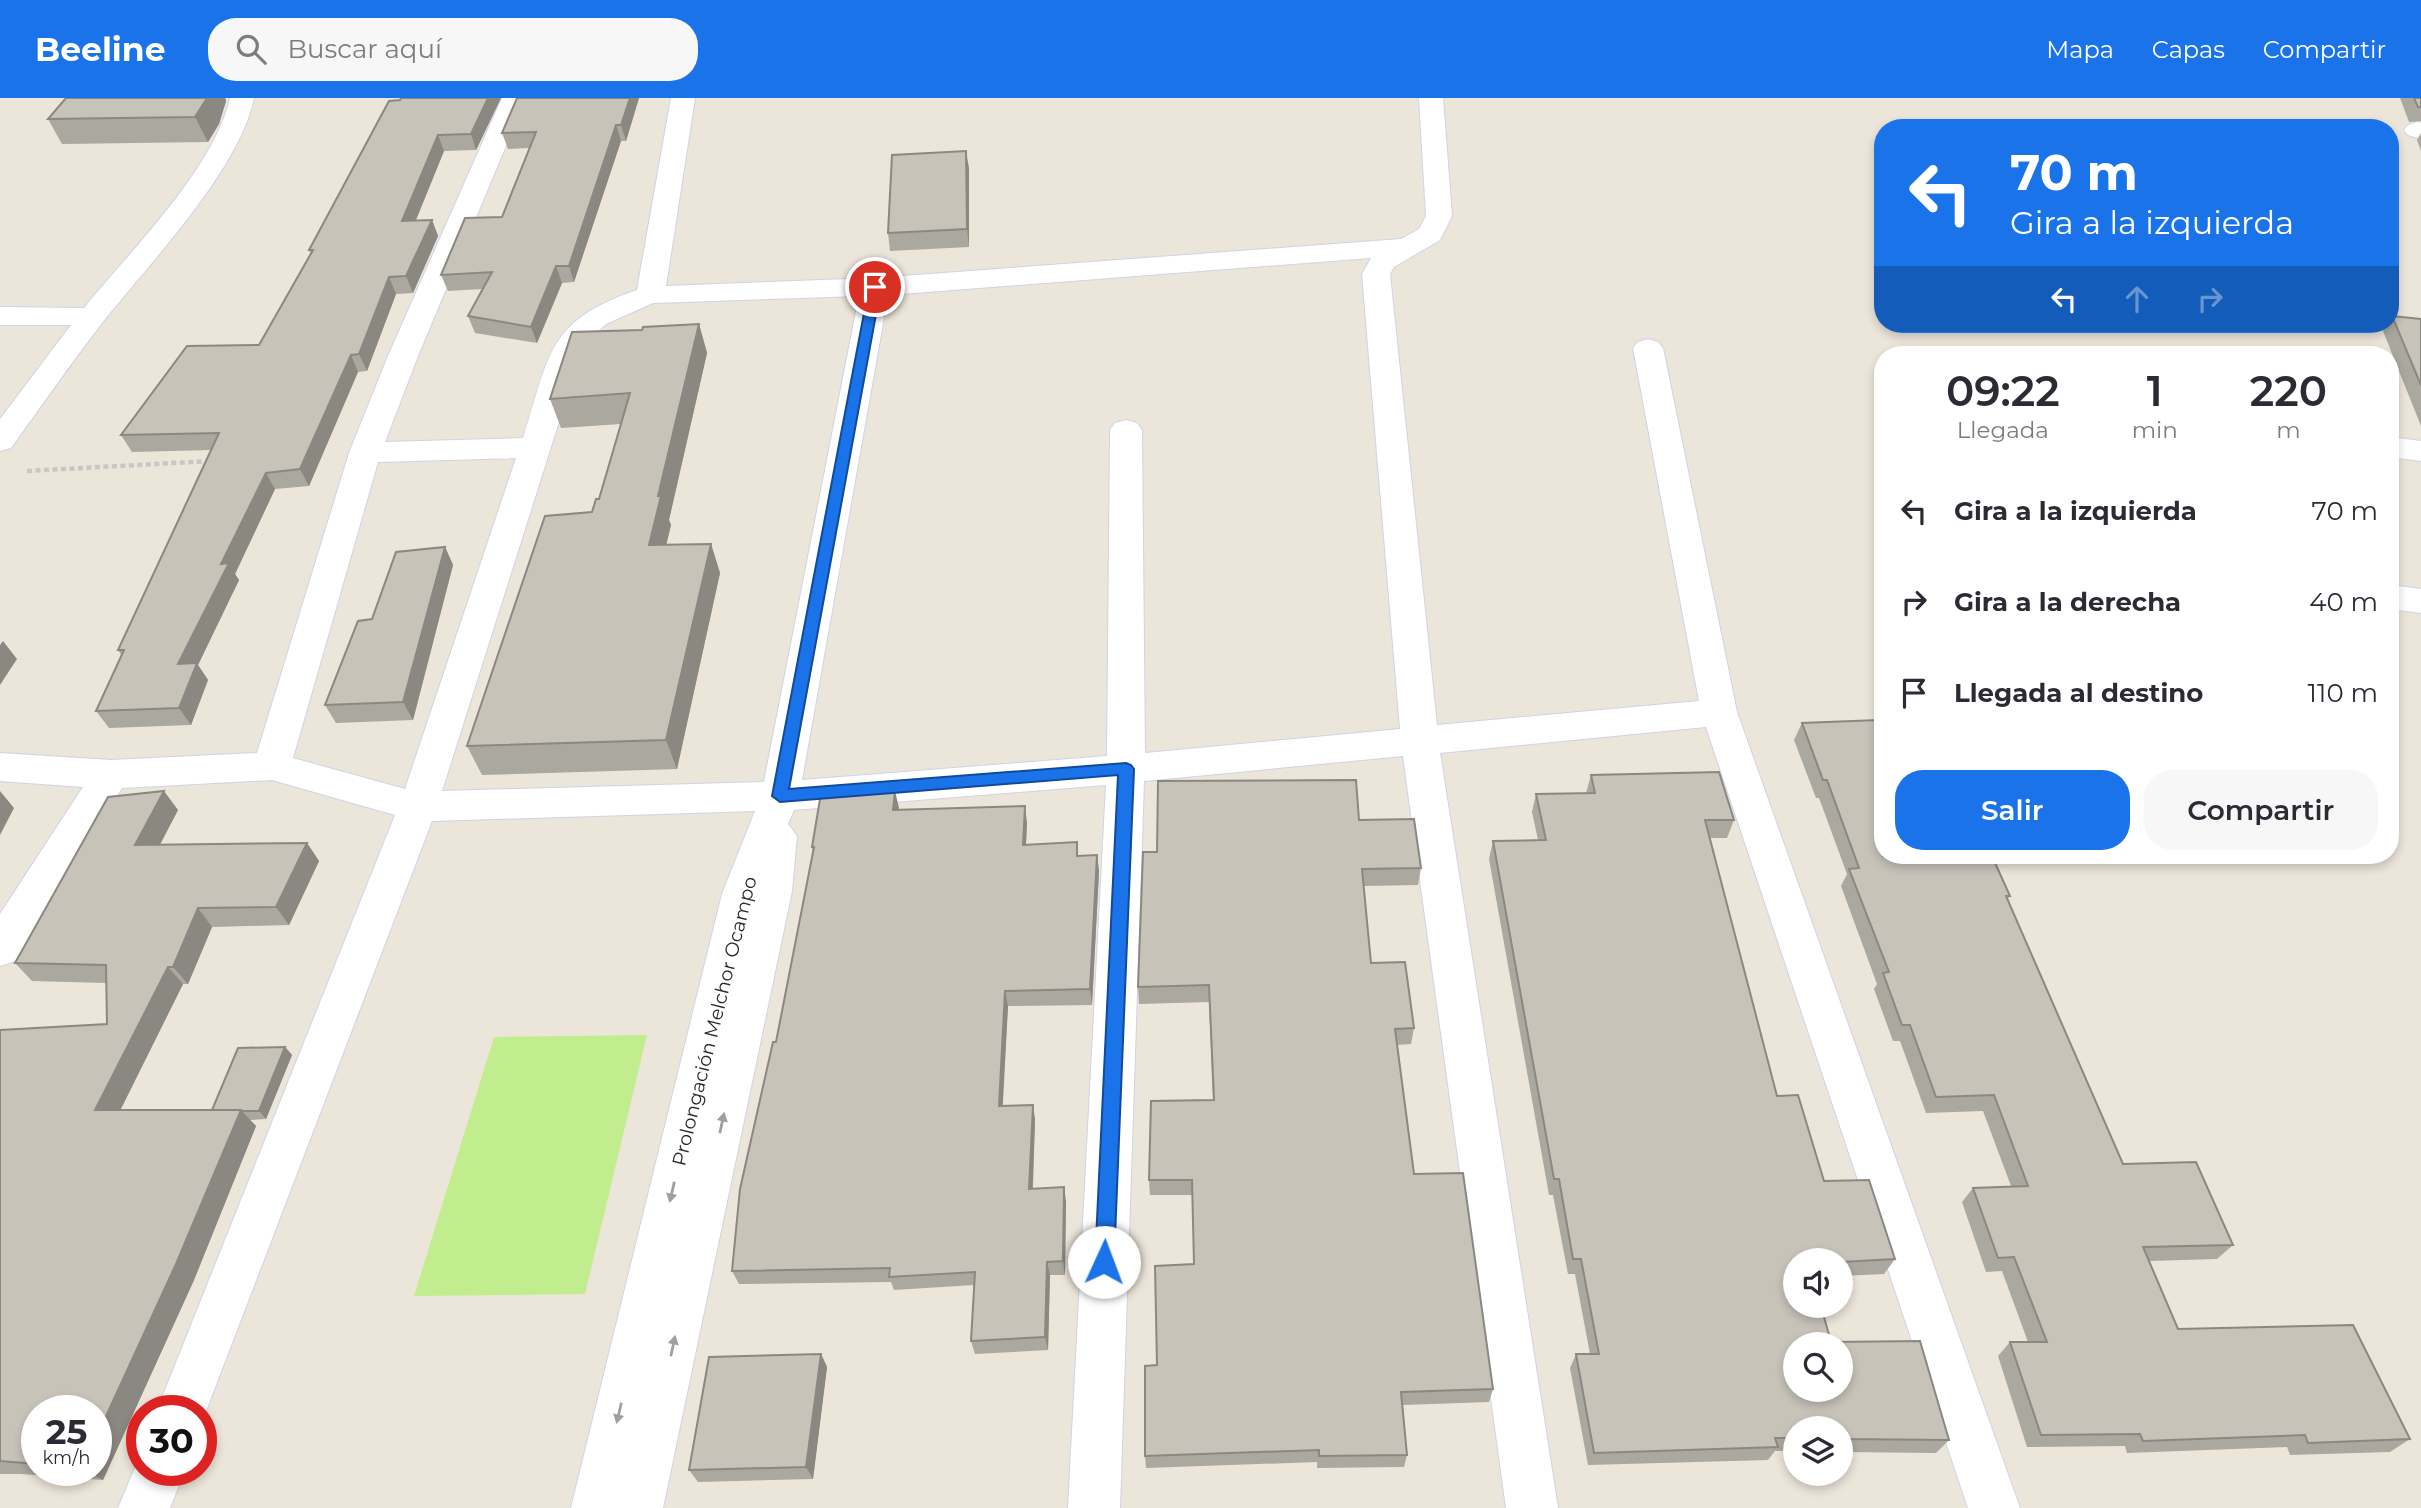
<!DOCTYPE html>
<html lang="es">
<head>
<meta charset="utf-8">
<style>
  body { margin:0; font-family:Montserrat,sans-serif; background:#f7f7f7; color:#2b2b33; height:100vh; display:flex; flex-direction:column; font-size:26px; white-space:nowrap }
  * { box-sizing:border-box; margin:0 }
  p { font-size:23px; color:#7c7c81 }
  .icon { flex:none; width:38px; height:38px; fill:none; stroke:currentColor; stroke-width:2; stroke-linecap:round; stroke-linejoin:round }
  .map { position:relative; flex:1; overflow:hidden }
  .side { position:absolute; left:1874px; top:248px; width:525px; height:518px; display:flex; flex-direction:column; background:#fff; border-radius:28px; box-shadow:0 4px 10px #0003 }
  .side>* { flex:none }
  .banner { position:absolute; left:1874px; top:21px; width:525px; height:214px; border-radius:28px; box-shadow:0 4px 10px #0003; background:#1a73e8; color:#fff; overflow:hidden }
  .tools { position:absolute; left:1783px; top:1150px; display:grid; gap:14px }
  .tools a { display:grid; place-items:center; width:70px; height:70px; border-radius:50%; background:#fff; box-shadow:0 4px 10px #0003; font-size:35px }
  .speed { position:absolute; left:21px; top:1297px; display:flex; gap:14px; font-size:35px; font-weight:700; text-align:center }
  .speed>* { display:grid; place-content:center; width:91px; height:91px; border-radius:50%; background:#fff; box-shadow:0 4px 10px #0003; line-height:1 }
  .speed small { font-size:18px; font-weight:400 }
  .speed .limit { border:10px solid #d22; background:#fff; color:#111 }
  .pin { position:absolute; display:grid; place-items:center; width:60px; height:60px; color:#fff; margin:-30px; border:4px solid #fff; border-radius:50%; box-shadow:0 2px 7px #0007 }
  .me { position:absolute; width:77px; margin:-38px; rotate:2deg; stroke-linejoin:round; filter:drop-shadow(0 0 5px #0008) }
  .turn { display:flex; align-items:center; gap:24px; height:147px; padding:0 21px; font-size:32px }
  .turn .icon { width:91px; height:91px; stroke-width:2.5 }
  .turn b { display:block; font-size:49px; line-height:60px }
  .lanes { display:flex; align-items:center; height:66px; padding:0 21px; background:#0003; justify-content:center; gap:35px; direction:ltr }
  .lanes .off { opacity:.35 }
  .eta { display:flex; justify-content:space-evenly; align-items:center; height:119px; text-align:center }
  .eta b { font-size:42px; font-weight:600; line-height:49px }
  .primary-button { display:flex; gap:14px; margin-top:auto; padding:14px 21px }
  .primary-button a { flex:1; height:80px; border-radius:28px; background:#1a73e8; color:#fff; font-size:28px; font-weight:600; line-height:80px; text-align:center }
  .primary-button a+a { background:#f7f7f7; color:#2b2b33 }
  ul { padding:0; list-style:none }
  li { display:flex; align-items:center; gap:21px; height:91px; padding:0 21px }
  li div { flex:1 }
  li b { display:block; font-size:26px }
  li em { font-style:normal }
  header { display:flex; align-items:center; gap:42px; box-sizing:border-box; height:98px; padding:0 35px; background:#1a73e8; color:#fff }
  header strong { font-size:33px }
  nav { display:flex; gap:38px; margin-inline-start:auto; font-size:24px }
  .search { width:490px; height:63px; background:#f7f7f7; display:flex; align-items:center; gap:18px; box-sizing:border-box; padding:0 24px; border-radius:28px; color:#7c7c81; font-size:26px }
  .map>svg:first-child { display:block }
  .pitch { fill:#c2ed8f }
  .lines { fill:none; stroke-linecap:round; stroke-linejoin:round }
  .minor-casing { stroke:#d0d3e3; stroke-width:2 }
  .path { stroke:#c7c7c7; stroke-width:4.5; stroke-dasharray:5 3.5; stroke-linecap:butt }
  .minor { fill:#fff; fill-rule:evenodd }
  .wall { fill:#aba89f; fill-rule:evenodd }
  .shaded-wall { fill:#8b8882 }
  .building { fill:#c7c3b9; stroke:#8b8882; stroke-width:2; fill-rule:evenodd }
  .oneway { fill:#9f9f9f }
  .route { fill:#1a73e8; stroke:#114b97; stroke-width:2 }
  .labels { text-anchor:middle; stroke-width:6; stroke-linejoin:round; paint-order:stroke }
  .street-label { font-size:19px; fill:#292929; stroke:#fff }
</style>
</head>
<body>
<header>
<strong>Beeline</strong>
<div class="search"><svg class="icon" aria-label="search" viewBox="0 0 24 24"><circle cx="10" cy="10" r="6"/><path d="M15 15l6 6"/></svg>Buscar aquí</div>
<nav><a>Mapa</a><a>Capas</a><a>Compartir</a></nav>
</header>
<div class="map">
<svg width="2421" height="1410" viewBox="0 0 2421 1410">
  <rect width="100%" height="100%" fill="#ece5da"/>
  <polygon class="pitch" points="647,937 585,1196 414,1198 494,939"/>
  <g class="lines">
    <g class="minor-casing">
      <g id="minor">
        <path d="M230 0H254C240 70 152 163 106 220 73 262 42 307 11 350L0 353V321L71 227H0V209L84 210C130 153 214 71 230 0Z"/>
        <path d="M502 0H526L418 258 385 344 523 340C550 257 546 223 637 192L671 0H695L666 188 875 180 1401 141 1419 131 1426 118 1419 0H1443L1452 118 1440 142 1394 169 1390 176 1437 627 1699 603 1633 250 1638 244 1648 241 1658 244 1663 250 1737 614 2020 1410H1968L1706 629 1440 655 1558 1410H1506L1403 658 1144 683 1120 1410H1068L1106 687 794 712 788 726 797 738 792 793 663 1410H571L722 796 755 713 432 723 201 1326V1312H157L395 717 272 682 122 690 15 863 0 868V816L83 689 0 683V655L111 662 257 655 349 355 388 258ZM1371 160 1362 176 1400 631 1145 655 1142 332 1137 325 1126 322 1115 325 1110 332 1107 658 802 682 888 197ZM859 198 764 684 442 693 583 248 606 226 653 205ZM516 360 405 691 293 660 378 364Z"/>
        <polygon points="2417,24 2421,25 2421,41 2408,37 2404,32 2408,27"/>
        <polygon points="2390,339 2421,343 2421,363 2390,359"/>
        <polygon points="2390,487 2421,491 2421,515 2390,511"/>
        <polygon points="142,1353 142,1372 185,1372 170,1410 118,1410"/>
      </g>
    </g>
    <polyline class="path" points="27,373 210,363"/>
    <use href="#minor" class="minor"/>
  </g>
  <g class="wall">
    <polygon points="66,0 225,0 226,3 219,26 208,44 62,46 48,21"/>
    <polygon points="501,0 476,52 444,53 416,122 432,122 438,138 413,195 396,196 367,273 358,274 309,388 275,391 235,476 239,482 198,567 208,582 191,627 109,630 96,613 122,558 118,552 211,352 132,354 121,337 259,247 311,156 309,152 389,3"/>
    <polygon points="639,0 626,43 621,43 574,184 562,185 537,245 475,235 468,218 482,191 448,193 441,177 502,119 529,50 508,51 502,35"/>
    <polygon points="2400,0 2421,0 2421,23 2409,24"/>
    <polygon points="2421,35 2421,53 2417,42"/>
    <polygon points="969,70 969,149 890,153 888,135"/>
    <polygon points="2392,218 2421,221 2421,328 2383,233 2387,226 2390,226 2390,221"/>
    <polygon points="699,226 707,255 669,422 671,427 666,447 711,446 720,475 677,671 482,677 467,648 599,401 621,326 561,330 550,301 642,232"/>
    <polygon points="445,449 453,467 413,622 336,625 325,607 372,521"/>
    <polygon points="1802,625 1883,758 2010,798 2007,802 2123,1066 2233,1147 2217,1161 2149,1163 2178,1231 2410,1341 2390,1354 2290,1357 2287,1349 2127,1355 2125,1348 2027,1349 1998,1258 2010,1244 2028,1244 2002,1173 1986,1174 1962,1104 1973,1090 2011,1088 1983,1013 1926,1015 1900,943 1893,943 1874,891 1877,886 1841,788 1847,776 1819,700 1816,700 1794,642"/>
    <polygon points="1591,677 1734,722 1727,740 1709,740 1777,998 1824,1083 1895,1161 1884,1176 1841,1178 1841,1162 1796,1162 1831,1244 1949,1342 1936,1355 1841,1354 1841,1330 1796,1330 1796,1353 1775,1353 1768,1362 1588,1367 1570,1270 1576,1256 1590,1256 1575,1176 1568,1176 1553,1097 1549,1097 1489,761 1493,743 1538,742 1532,714 1536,696 1586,695"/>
    <polygon points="899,710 899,711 1027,725 1026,747 1077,744 1078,758 1097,757 1099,773 1092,907 1008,908 1002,1008 1033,1007 1035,1022 1033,1090 1066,1103 1065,1177 1050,1177 1048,1252 975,1256 971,1243 974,1187 894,1192 891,1184 739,1186 732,1173 813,754 812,749"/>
    <path d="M178 712 160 747 307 745 319 763 289 827 212 829 188 886H183L120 1012H212L285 949 292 957 266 1021 250 1022 256 1028 194 1182 103 1382 21 1376H0V932L107 926 106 885 32 883 15 865ZM37 1312 96 1372H37Z"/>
    <polygon points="1359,722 1421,770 1418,787 1364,788 1371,865 1414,930 1411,946 1397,947 1414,1076 1493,1291 1489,1304 1403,1307 1407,1357 1404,1369 1317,1370 1317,1364 1146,1370 1145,1358 1157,1267 1194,1166 1192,1097 1150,1097 1149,1082 1213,1002 1209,904 1139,906 1138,889 1157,754"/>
    <polygon points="821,1256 827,1269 813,1381 698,1384 689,1372"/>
  </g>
  <g class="shaded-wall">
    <polygon points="207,0 225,0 226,3 219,26 208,44 195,19"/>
    <polygon points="488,0 501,0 476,52 471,36"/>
    <polygon points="630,0 639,0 626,43 621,27"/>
    <polygon points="616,27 621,43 574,184 569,168"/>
    <polygon points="438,37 444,53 409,139 402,123"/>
    <polygon points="966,53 969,70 969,149 967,131"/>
    <polygon points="432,122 438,138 413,195 406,178"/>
    <polygon points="556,168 562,185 537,245 531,229"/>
    <polygon points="389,179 396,196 367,273 359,256"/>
    <polygon points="699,226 707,255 669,422 671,427 659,477 649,447 658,398"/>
    <polygon points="351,257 358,274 309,388 300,371"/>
    <polygon points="266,375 275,391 235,476 239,482 198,567 208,582 191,627 179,610 178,566 221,466"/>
    <polygon points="711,446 720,475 677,671 666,642"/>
    <polygon points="445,449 453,467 413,622 403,604"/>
    <polygon points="3,543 17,561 0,587 0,547"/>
    <polygon points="0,693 14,710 0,737"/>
    <polygon points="164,693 178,712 150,765 135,747"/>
    <polygon points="895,693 899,710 897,728 893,712"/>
    <polygon points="1025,708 1027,725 1025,763 1023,747"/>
    <polygon points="307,745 319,763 289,827 276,809"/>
    <polygon points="1097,757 1099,773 1092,907 1090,891"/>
    <polygon points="198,810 212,829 188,886 173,869"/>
    <polygon points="168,869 183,886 112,1029 95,1012"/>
    <polygon points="1005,893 1008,908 1002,1023 999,1008"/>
    <polygon points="285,949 292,957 266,1021 259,1013"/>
    <polygon points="1033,1007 1035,1022 1032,1105 1029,1091"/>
    <polygon points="241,1012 256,1028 194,1182 103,1382 87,1372 96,1372 96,1340"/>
    <polygon points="1064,1089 1066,1103 1065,1177 1063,1163"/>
    <polygon points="1047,1164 1050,1177 1048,1252 1045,1239"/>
    <polygon points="821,1256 827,1269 813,1381 806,1369"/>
  </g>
  <g class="building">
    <polygon points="66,0 207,0 195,19 48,21"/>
    <polygon points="401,0 488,0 471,36 438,37 402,123 432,122 406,178 389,179 359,256 351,257 300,371 266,375 221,466 229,465 178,566 197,565 179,610 96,613 124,552 118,552 219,335 121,337 187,248 259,247 313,152 309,152 389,3 400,2"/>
    <polygon points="517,0 630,0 621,27 616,27 569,168 556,168 531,229 468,218 492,174 441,177 465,120 502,119 536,34 502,35"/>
    <polygon points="2414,0 2421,0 2421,9 2418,9"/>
    <polygon points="966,53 967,131 888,135 892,57"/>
    <polygon points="2392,218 2421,221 2421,287"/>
    <polygon points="699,226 658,398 661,398 649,447 711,446 666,642 467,648 545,418 592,414 596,401 599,401 630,295 550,301 572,234 642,232 643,229"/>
    <polygon points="445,449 403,604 325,607 358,523 372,521 396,454"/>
    <polygon points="1878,622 1883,635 1883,758 1992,758 2010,798 2006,798 2123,1066 2196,1064 2233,1147 2143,1149 2178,1231 2353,1227 2410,1341 2308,1345 2305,1337 2143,1343 2140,1336 2041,1337 2010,1244 2047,1244 2014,1159 1998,1160 1973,1090 2028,1088 1994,997 1936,999 1910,927 1902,927 1883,875 1889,874 1849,771 1859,770 1827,682 1823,682 1802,625"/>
    <path d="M1719 674 1734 722H1705L1777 998 1798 997 1824 1083 1869 1082 1895 1161 1841 1164V1162H1796V1208H1821L1831 1244 1920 1243 1949 1342 1841 1341V1330H1796V1340H1775L1778 1349 1594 1355 1576 1256H1599L1581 1161H1573L1559 1081H1554L1493 743 1546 742 1536 696 1595 695 1591 677ZM1796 1246H1841V1292H1796Z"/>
    <polygon points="1356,682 1359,722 1414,721 1421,770 1362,771 1371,865 1405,864 1414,930 1395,931 1414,1076 1463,1075 1493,1291 1401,1294 1407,1357 1319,1358 1319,1352 1145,1358 1145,1268 1157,1267 1155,1168 1194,1166 1192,1082 1149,1082 1151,1003 1214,1002 1209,887 1138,889 1143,754 1157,754 1158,683"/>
    <polygon points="164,693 135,747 307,745 276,809 198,810 173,869 168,869 95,1012 241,1012 176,1166 96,1340 96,1312 37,1312 37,1366 0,1363 0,932 107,926 106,867 15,865 108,699"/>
    <polygon points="895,693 893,712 1025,708 1023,747 1077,744 1077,758 1097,757 1090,891 1005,893 999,1008 1033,1007 1029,1091 1064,1089 1063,1163 1047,1164 1045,1239 971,1243 975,1174 889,1179 890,1170 732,1173 740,1091 773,944 776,944 814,749 812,749 821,695"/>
    <polygon points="285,949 259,1013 242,1013 241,1012 212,1012 238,950"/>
    <polygon points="821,1256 806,1369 689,1372 709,1259"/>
  </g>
  <defs><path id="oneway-solid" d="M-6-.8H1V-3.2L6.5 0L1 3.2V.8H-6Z" transform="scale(1.75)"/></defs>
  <g class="oneway">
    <use href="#oneway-solid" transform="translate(722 1025) rotate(-78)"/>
    <use href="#oneway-solid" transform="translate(672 1094) rotate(103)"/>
    <use href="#oneway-solid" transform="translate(673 1248) rotate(-78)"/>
    <use href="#oneway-solid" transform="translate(619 1315) rotate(103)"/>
  </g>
  <polygon class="route" points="875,185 881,189 789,691 1126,665 1131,667 1134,671 1114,1164 1111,1170 1104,1173 1097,1170 1095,1164 1118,677 780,704 772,698 869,189"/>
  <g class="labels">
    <g class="street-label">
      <text transform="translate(714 923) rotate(-76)" y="7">Prolongación Melchor Ocampo</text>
    </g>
  </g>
</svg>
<div class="tools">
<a><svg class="icon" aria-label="sound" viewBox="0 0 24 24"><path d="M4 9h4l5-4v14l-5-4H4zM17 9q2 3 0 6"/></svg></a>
<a><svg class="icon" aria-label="search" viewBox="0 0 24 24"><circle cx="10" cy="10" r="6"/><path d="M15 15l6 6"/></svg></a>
<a><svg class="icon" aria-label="layers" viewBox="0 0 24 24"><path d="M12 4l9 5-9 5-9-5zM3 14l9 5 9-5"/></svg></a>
</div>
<div class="speed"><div>25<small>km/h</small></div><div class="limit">30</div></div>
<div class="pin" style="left:875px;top:189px;background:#d93025"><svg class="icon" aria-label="arrive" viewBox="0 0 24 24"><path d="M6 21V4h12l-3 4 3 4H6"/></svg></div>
<svg class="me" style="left:1104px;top:1164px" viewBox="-20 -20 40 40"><circle r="19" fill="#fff"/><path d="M0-13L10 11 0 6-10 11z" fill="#1a73e8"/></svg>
<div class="banner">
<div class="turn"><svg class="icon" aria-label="left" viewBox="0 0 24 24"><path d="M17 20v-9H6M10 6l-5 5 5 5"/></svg><div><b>70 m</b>Gira a la izquierda</div></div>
<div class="lanes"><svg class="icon" aria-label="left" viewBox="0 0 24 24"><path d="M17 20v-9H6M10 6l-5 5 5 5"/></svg><svg class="icon off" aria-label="ahead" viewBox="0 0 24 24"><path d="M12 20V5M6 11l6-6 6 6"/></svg><svg class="icon off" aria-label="right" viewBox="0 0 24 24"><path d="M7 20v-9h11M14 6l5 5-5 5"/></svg></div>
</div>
<section class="side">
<div class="eta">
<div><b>09:22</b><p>Llegada</p></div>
<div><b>1</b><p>min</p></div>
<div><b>220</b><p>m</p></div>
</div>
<ul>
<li><svg class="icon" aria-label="left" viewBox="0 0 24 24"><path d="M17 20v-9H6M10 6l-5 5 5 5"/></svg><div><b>Gira a la izquierda</b></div><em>70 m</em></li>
<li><svg class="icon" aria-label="right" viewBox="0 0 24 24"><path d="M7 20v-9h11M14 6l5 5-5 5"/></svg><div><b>Gira a la derecha</b></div><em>40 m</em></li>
<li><svg class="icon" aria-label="arrive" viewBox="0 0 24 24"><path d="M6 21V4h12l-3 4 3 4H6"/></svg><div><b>Llegada al destino</b></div><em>110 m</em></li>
</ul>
<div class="primary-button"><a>Salir</a><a>Compartir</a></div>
</section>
</div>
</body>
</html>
